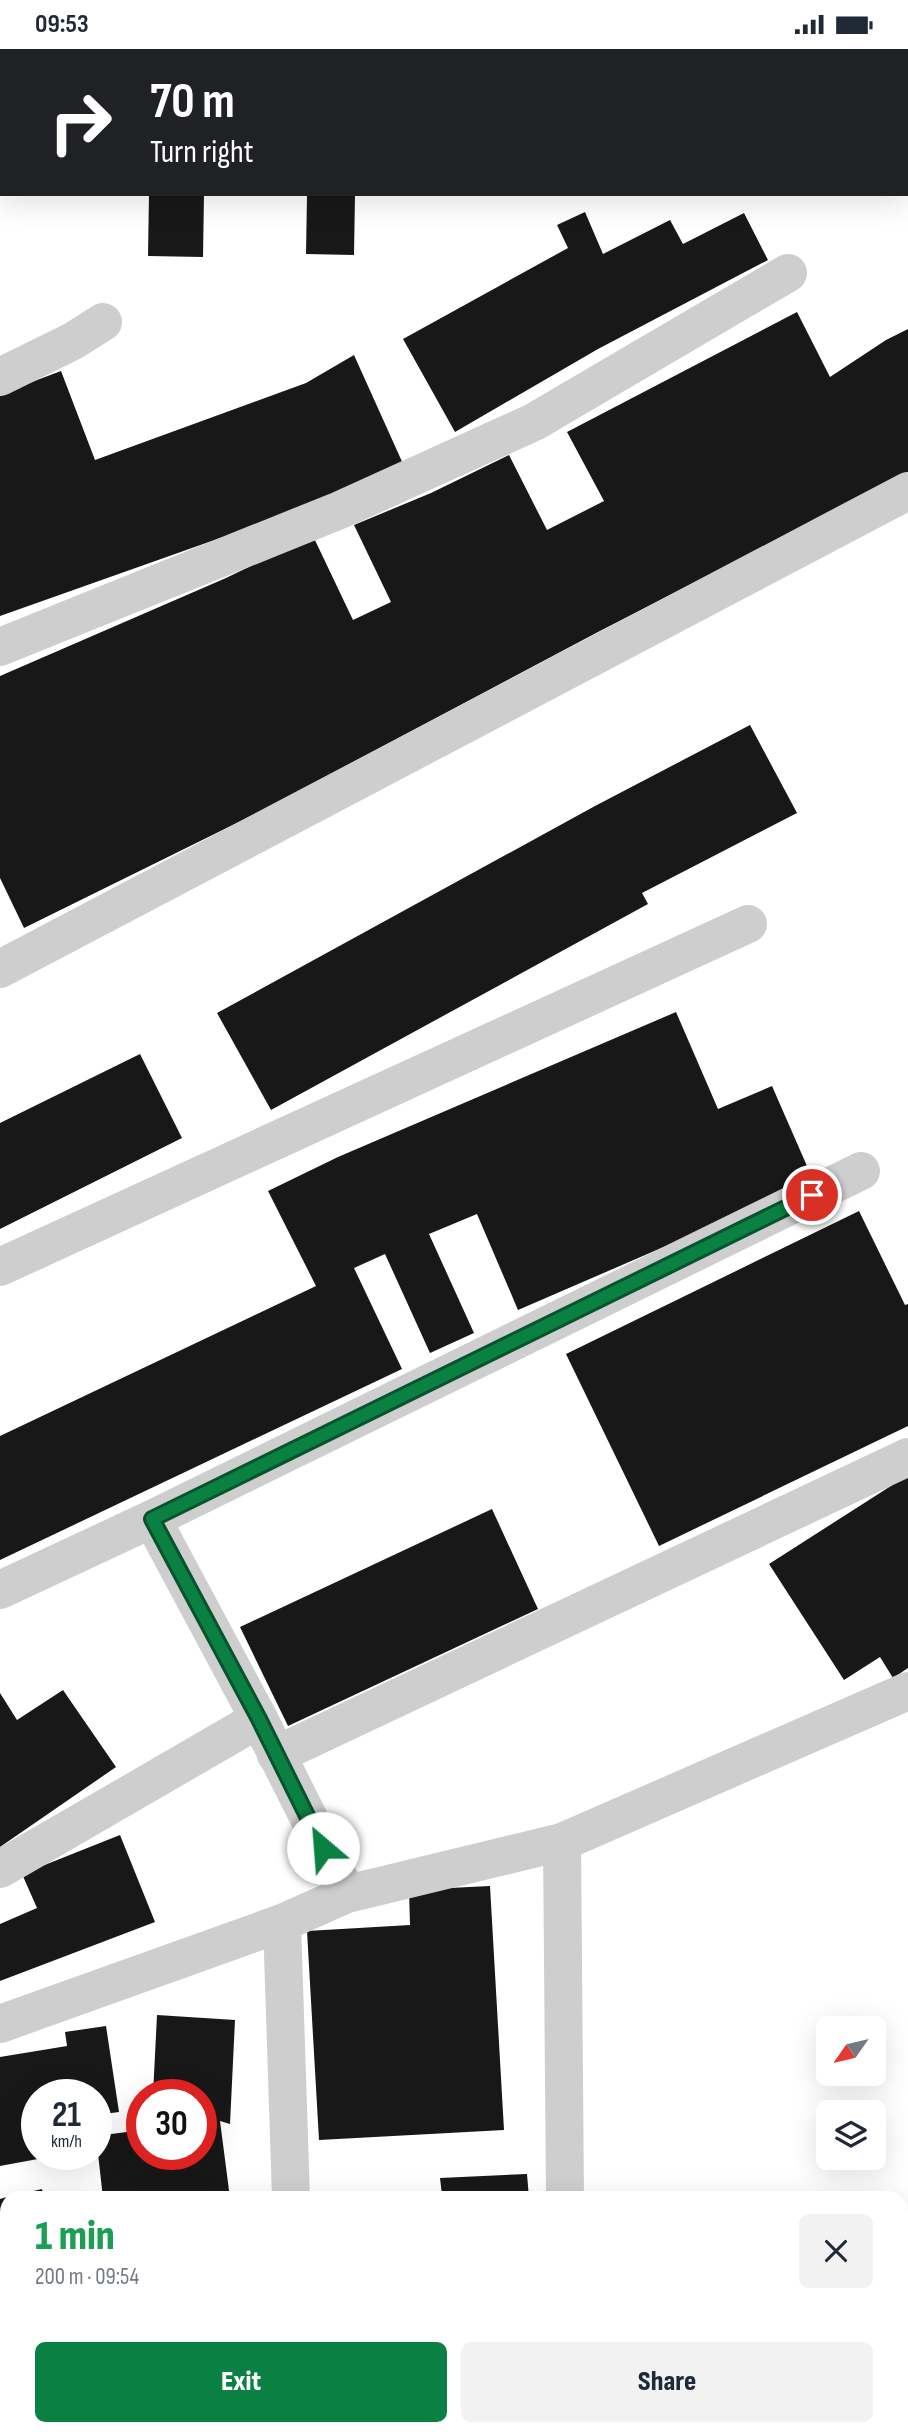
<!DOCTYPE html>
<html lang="en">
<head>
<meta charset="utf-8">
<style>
  body { margin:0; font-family:"Sofia Sans Condensed",sans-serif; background:#f2f2f3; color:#1f2937; height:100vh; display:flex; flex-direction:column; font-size:26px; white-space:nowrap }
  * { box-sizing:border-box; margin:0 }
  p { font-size:23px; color:#747a83 }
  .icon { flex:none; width:38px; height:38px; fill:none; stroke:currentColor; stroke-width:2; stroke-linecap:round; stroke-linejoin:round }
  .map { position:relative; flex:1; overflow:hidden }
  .panel { position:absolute; left:0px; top:2142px; width:908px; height:245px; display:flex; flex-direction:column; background:#fff; border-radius:21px 21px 0 0; box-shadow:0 7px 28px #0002 }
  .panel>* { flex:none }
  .top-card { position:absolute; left:0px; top:0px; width:908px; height:147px; box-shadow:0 7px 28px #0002; background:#202124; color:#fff; overflow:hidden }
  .needle { width:46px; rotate:236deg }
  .controls { position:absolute; left:816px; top:1967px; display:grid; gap:14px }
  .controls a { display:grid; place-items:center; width:70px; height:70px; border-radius:10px; background:#fff; box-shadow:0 7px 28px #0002; font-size:35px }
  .speed { position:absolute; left:21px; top:2030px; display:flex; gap:14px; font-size:35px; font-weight:700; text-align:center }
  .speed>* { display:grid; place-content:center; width:91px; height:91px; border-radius:50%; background:#fff; box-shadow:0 7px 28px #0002; line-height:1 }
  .speed small { font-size:18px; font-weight:400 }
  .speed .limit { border:10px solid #d22; background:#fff; color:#111 }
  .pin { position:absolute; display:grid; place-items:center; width:60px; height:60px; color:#fff; margin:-30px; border:4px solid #fff; border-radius:50%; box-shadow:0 2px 7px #0007 }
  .me { position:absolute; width:77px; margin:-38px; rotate:333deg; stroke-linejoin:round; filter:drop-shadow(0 0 5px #0008) }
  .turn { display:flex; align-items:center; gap:24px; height:147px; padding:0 35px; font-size:32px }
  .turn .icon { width:91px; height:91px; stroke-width:2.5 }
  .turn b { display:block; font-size:49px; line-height:60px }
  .round { display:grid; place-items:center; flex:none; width:74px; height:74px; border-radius:10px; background:#f2f2f3 }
  .head { display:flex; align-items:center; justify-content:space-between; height:119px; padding:0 35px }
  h1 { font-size:42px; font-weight:800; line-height:52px; color:#1e9e55 }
  .cta { display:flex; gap:14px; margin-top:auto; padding:14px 35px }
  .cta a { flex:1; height:80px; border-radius:10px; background:#0b8043; color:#fff; font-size:28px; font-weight:800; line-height:80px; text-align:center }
  .cta a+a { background:#f2f2f3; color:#1f2937 }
  .status { display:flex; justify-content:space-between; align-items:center; height:49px; padding:0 35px; background:#fff; direction:ltr }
  .status svg { height:19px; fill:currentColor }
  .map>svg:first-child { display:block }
  .building { fill:#181818 }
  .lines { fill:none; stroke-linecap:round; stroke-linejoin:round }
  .minor { stroke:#cecece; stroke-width:38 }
  .route-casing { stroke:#07532c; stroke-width:18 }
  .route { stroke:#0b8043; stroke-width:12 }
</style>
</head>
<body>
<div class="status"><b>09:53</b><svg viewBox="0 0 49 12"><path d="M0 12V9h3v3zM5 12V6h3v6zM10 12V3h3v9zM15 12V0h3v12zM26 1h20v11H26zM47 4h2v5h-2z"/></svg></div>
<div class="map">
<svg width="908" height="2387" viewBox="0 0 908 2387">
  <rect width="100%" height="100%" fill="#fff"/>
  <g class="building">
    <polygon points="149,145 204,145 203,208 148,207"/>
    <polygon points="307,145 355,145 354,206 306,205"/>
    <polygon points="585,163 603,205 670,171 683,195 744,164 768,211 598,300 455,383 403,290 568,199 557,176"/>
    <polygon points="797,263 830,328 886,291 908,280 908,424 598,583 265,760 24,879 0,829 0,627 226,529 313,487 353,571 391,553 354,476 431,444 509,406 547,481 604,452 567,383"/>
    <polygon points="354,306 404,417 223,488 0,567 0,345 61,322 95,411 306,334"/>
    <polygon points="750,676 797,764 642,844 648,855 271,1061 217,964 595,757"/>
    <polygon points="676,963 718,1060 772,1037 814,1133 518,1261 477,1165 429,1185 474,1284 430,1304 385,1205 354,1219 402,1320 0,1511 0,1387 316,1237 268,1142 338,1108"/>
    <polygon points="140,1005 182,1089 0,1180 0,1074"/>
    <polygon points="859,1162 905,1256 908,1255 908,1377 659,1497 566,1305"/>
    <polygon points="908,1426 908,1619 893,1629 880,1608 844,1631 769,1515"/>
    <polygon points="492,1460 538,1560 288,1677 240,1578"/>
    <polygon points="63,1641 116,1718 0,1798 0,1644 17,1671"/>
    <polygon points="120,1786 155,1873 0,1932 0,1875 37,1859 22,1825"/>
    <polygon points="490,1837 504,2081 319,2091 307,1882 410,1876 409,1841"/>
    <polygon points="157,1966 235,1971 230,2075 220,2072 230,2149 103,2149 96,2087 142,2081 142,2105 201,2105 201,2074 215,2073 201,2073 201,2046 153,2046"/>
    <polygon points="106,1977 119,2063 96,2066 96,2046 37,2046 37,2105 54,2107 0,2117 0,2008 67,1997 65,1983"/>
    <polygon points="527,2125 529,2149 434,2149 434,2147 442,2146 440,2129"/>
    <polygon points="42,2140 44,2149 8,2149 8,2148"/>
    <polygon points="7,2148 7,2297 0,2299 0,2150"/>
  </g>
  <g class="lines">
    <g class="minor">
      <polyline points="0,328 73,292 103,273"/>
      <polyline points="0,598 340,461 534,373 788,224"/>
      <polyline points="0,920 908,442"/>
      <polyline points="0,1218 748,875"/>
      <polyline points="152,1470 259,1670 347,1845"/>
      <polyline points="0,1541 152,1470 861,1122"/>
      <polyline points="276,1706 908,1408"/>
      <polyline points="562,1793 565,2149"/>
      <polyline points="0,1820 259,1670"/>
      <polyline points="282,1874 291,2149"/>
      <polyline points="0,1975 282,1874 347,1845 562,1793 908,1642"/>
      <polyline points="299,2380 299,2387"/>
      <polyline points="567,2380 567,2387"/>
    </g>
  </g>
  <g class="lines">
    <g class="route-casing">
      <polyline id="route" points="323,1799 259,1670 152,1470 812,1146"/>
    </g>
    <use href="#route" class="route"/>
  </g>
</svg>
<div class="controls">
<a><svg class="needle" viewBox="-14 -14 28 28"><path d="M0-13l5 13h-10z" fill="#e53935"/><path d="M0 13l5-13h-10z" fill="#747a83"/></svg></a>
<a><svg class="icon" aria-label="layers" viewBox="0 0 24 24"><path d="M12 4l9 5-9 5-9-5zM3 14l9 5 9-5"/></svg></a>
</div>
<div class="speed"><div>21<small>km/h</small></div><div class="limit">30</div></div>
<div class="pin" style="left:812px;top:1146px;background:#d93025"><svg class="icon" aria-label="arrive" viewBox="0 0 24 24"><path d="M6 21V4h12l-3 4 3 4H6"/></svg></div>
<svg class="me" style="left:323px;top:1799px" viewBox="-20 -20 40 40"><circle r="19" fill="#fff"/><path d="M0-13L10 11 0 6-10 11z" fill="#0b8043"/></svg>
<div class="top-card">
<div class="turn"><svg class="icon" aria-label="right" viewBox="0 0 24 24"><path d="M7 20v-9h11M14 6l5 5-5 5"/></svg><div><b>70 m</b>Turn right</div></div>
</div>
<section class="panel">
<div class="head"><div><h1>1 min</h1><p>200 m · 09:54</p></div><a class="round"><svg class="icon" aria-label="close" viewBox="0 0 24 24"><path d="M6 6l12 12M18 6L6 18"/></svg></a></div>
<div class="cta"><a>Exit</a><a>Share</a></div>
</section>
</div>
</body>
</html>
